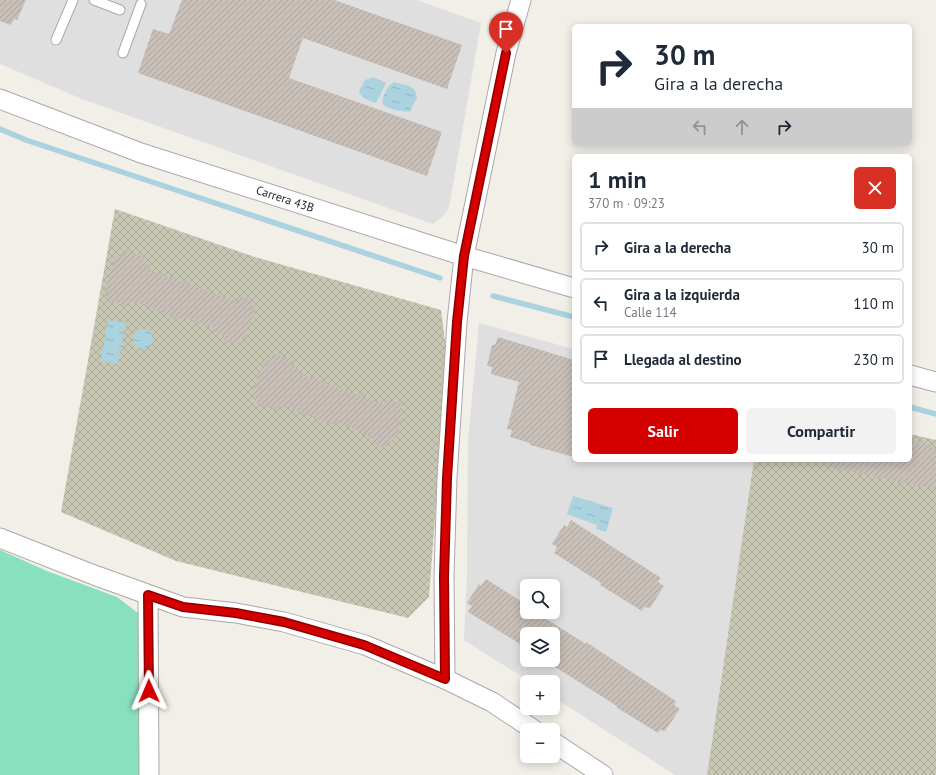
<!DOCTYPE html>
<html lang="es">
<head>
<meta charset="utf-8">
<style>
  body { margin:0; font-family:"PT Sans",sans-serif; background:#f2f2f3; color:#1f2937; height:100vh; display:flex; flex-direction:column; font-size:15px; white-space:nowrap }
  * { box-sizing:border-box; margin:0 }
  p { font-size:13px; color:#747a83 }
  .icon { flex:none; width:22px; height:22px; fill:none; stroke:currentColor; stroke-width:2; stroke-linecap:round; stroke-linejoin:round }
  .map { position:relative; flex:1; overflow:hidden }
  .sheet { position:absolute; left:572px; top:154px; width:340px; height:308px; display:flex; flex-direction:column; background:#fff; border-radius:6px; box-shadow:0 2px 10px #0003 }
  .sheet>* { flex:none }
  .hud { position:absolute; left:572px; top:24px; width:340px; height:122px; border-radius:6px; box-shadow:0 2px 10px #0003; background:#fff; color:#1f2937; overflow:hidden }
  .buttons { position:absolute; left:520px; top:579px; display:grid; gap:8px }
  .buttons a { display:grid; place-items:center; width:40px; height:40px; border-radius:6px; background:#fff; box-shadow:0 2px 10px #0003; font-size:20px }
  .pin { position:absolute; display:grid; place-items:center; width:34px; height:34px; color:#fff; margin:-41px -17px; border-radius:50% 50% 50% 0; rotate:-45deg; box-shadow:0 0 4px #0007 }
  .pin .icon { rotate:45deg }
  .me { position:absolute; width:44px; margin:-22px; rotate:359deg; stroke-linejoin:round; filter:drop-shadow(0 0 3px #0008) }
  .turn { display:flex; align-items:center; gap:14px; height:84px; padding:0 16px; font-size:18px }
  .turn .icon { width:52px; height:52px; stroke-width:2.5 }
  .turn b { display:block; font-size:28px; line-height:34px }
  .lanes { display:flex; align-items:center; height:38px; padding:0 16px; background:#0003; justify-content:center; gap:20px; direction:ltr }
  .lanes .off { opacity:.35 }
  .round { display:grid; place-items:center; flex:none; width:42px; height:42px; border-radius:6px; background:#f2f2f3 }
  .overview { display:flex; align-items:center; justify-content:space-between; height:68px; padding:0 16px }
  h1 { font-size:24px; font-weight:700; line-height:30px }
  .action { display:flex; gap:8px; margin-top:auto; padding:8px 16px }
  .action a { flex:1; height:46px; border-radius:6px; background:#d40000; color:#fff; font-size:16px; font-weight:700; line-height:46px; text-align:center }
  .action a+a { background:#f2f2f3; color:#1f2937 }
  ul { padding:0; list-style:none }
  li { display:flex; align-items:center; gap:12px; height:50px; margin:0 8px 6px; padding:0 8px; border:2px solid #e0e1e3; border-radius:6px }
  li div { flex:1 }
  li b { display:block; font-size:15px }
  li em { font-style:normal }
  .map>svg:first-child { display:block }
  .residential { fill:#e0dfdf; fill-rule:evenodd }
  .construction { fill:url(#construction-cross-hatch) }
  .pitch { fill:#88e0be }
  .water { fill:url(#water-ripples) }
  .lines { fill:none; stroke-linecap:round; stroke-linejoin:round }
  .stream { stroke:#aad3df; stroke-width:5.5 }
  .building { fill:url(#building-hatch) }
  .lane-casing { stroke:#a9a9a9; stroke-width:11 }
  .street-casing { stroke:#a9a9a9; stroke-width:21 }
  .lane { stroke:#fff; stroke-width:9 }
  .street { stroke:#fff; stroke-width:19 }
  .route-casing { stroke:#8a0000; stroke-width:10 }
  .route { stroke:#d40000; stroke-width:7 }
  .labels { text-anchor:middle; stroke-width:3; stroke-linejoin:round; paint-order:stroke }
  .street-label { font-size:12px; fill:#222; stroke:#fff }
</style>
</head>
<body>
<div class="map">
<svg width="936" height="775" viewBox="0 0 936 775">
  <defs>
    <pattern id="construction-cross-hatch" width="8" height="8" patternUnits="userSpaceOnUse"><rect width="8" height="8" fill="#c7c7b4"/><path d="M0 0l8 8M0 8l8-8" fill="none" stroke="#abab9a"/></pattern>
    <pattern id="water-ripples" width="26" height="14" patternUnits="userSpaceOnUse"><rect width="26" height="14" fill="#aad3df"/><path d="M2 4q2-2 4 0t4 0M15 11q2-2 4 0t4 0" fill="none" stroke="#92b5bf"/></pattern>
    <pattern id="building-hatch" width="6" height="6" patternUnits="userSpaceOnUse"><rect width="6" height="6" fill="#c7bfb8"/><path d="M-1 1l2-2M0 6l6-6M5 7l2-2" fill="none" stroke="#aba49e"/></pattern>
  </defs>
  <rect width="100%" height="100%" fill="#f2efe9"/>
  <g class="residential">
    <polygon points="0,0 417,0 481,23 449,208 442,217 433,224 82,99 0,64"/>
    <path d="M479 323 574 349V460H754L707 775H675L553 697V682H530L464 640 467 576 468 441ZM527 586H553V612H527ZM527 634H553V660H527Z"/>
  </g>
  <g class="construction">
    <polygon points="115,209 255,257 441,310 447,357 429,597 408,618 176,561 61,512"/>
    <polygon points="910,434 936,440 936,775 707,775 754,460 910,460"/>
  </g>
  <polygon class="pitch" points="0,550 47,571 117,597 138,613 140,630 143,775 0,775"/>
  <g class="water">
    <path d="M373 77 386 83 376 103C369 100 362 100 359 91L365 80Z"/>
    <path d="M394 82 409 86 415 90 417 98 410 111C405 113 386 109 383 104 380 98 389 84 394 82Z"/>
    <polygon points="108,320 126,323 118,364 101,361"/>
    <circle cx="143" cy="339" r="10"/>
    <polygon points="573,496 613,508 606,532 596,529 597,525 567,514"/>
  </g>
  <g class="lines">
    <g class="stream">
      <polyline points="0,129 26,140 440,278"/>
      <polyline points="493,296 574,317"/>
      <polyline points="910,407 936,414"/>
    </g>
  </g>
  <g class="building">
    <polygon points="0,0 26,0 17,20 14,19 11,25 0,21"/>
    <polygon points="182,0 334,0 462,45 447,89 303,38 289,78 442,132 427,176 138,73 153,29 169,34"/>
    <polygon points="125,250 144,257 143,262 151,265 149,270 238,302 240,296 254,301 251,308 255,310 244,339 240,337 237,344 223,339 224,335 213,331 214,328 186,318 185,321 138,303 138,304 129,301 127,307 105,299 108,292 104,291 117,255 122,257"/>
    <polygon points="498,337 574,360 574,457 530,445 530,443 510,437 512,430 507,429 519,382 491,374 492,367 487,366 492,345 495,345"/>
    <polygon points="273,353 293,361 291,365 299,368 298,373 386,405 388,399 403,404 400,412 404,413 393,443 388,441 385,448 371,442 373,438 361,434 362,432 334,421 333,425 287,407 286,408 278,405 276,410 254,402 256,396 252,394 265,358 271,361"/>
    <polygon points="910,441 931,445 932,448 936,449 936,479 934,489 828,467 828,460 910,460"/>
    <polygon points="571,520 661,578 658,582 664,586 650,608 644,607 642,611 600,585 601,583 554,553 557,547 552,544 564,525 567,527"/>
    <polygon points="486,579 527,605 527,612 535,612 586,644 586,642 676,701 674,705 680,709 665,731 660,730 658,733 616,707 617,706 544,660 553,660 553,634 527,634 527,648 468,612 472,606 467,603 479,584 481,586"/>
  </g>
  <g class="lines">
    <g class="lane-casing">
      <g id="lane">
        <polyline points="94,0 120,10"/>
        <polyline points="56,40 73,0"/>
        <polyline points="123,53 141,4"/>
      </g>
    </g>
    <g class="street-casing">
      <g id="street">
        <polyline points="0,99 141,153 464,256 574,288"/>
        <polyline points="910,375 936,382"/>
        <polyline points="0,538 94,575 183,607 236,613 284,622 365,645 445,679 492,702 534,730"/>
        <polyline points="148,595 149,775"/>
        <polyline points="445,679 444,576 447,478 457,322 464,256 506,53 521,0"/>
        <polyline points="553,742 603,775"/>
      </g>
    </g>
    <use href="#lane" class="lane"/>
    <use href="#street" class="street"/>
  </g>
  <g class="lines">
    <g class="route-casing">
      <polyline id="route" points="149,691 148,595 183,607 236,613 284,622 364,645 445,679 444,576 447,478 457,322 464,256 506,53"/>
    </g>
    <use href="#route" class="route"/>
  </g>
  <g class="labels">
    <g class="street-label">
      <text transform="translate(285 199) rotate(18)" y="4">Carrera 43B</text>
    </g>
  </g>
</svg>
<div class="buttons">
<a><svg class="icon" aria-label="search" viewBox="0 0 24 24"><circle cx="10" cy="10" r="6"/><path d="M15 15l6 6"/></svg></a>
<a><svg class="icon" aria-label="layers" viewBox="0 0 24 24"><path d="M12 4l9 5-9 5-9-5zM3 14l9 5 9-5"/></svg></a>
<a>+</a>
<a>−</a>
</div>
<div class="pin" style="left:506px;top:53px;background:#d93025"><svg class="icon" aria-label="arrive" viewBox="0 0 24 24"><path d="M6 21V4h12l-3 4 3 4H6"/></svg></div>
<svg class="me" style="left:149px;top:691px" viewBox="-20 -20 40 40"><path d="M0-17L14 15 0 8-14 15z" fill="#d40000" stroke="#fff" stroke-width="4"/></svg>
<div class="hud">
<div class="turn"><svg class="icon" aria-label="right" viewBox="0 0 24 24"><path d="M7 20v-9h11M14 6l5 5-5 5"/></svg><div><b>30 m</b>Gira a la derecha</div></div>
<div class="lanes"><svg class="icon off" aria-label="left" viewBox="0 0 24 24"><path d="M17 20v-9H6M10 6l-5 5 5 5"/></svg><svg class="icon off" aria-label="ahead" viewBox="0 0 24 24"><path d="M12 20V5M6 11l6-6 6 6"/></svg><svg class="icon" aria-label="right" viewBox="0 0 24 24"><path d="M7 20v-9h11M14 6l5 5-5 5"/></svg></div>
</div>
<section class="sheet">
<div class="overview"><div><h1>1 min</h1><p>370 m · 09:23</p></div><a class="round" style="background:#d93025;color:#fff"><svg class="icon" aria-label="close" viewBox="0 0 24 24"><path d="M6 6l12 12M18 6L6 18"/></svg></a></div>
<ul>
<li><svg class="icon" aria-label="right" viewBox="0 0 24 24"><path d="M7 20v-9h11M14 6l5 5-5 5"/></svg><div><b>Gira a la derecha</b></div><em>30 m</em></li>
<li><svg class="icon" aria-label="left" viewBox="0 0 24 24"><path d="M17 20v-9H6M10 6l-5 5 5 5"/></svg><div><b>Gira a la izquierda</b><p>Calle 114</p></div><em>110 m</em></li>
<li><svg class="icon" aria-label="arrive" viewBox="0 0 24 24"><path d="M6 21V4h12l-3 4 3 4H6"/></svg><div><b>Llegada al destino</b></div><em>230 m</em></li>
</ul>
<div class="action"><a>Salir</a><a>Compartir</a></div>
</section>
</div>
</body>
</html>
